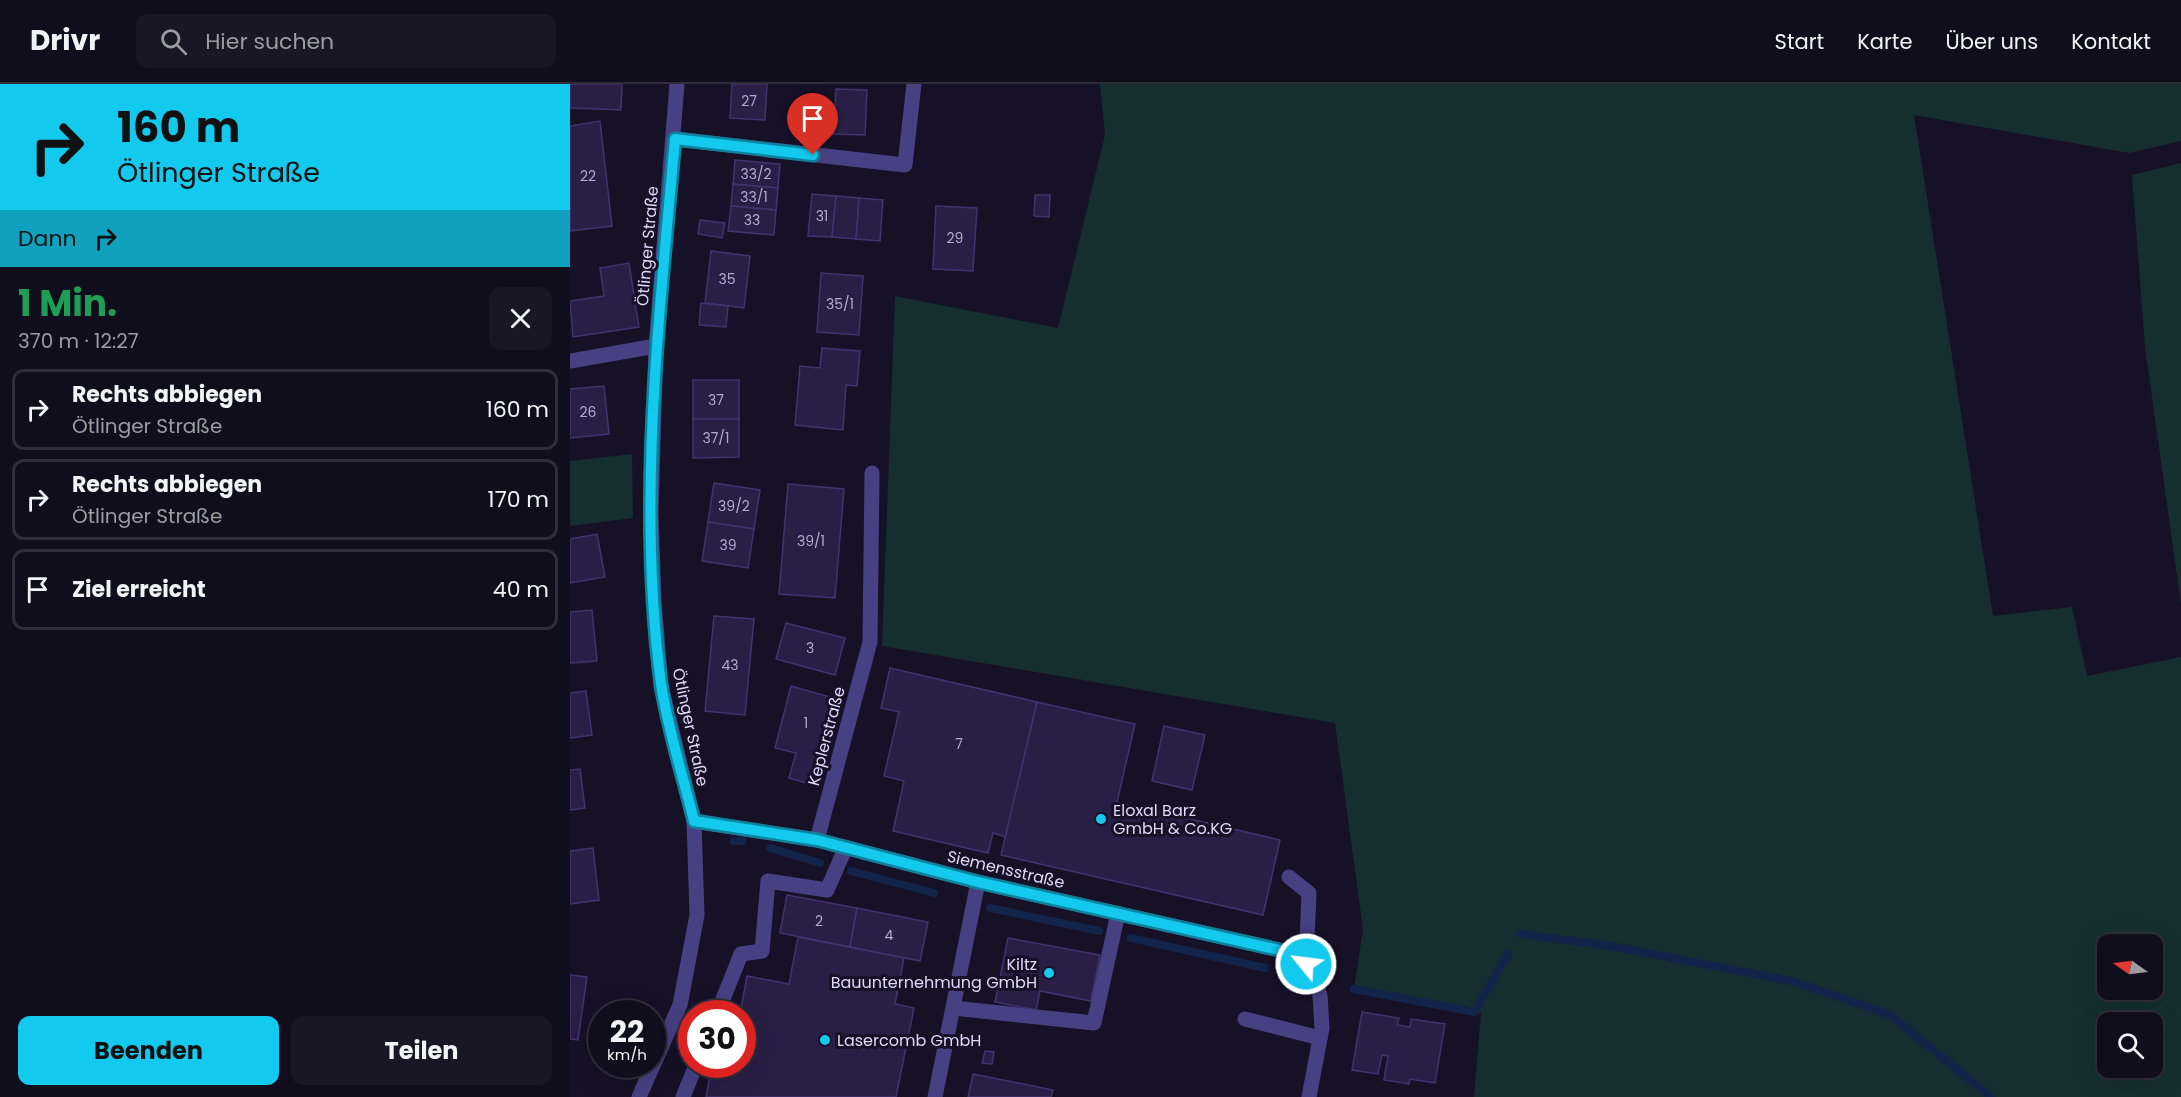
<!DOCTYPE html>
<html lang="de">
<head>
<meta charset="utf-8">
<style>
  body { margin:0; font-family:Poppins,sans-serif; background:#191625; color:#f1f3f6; height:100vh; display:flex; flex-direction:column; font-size:22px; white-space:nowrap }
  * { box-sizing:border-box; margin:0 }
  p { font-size:20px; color:#9c9ca3 }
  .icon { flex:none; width:33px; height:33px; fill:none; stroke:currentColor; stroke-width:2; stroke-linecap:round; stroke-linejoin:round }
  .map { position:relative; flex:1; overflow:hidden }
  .sheet { display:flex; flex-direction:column; background:#100d1c; width:570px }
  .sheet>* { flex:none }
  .banner { background:#13caee; color:#111; overflow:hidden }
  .needle { width:39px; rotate:284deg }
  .buttons { position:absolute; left:1527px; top:850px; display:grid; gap:12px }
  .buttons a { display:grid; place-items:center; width:66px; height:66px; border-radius:12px; background:#100d1c; box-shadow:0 6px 24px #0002,0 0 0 2px #302d3b; font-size:30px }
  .speed { position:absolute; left:18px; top:916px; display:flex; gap:12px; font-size:30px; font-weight:700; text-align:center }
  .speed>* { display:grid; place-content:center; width:78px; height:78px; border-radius:50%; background:#100d1c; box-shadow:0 6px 24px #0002,0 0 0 2px #302d3b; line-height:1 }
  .speed small { font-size:15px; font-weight:400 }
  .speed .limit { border:9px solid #d22; background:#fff; color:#111 }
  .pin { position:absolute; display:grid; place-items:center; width:51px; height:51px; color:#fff; margin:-62px -26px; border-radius:50% 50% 50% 0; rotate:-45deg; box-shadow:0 0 6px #0007 }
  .pin .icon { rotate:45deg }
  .me { position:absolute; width:66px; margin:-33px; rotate:299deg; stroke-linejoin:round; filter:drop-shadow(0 0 4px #0008) }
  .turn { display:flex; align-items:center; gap:21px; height:126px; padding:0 18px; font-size:27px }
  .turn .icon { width:78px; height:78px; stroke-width:2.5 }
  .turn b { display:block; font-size:42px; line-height:51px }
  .then { display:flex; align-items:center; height:57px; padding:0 18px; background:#0003; gap:12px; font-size:22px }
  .round { display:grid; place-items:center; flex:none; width:63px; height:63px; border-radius:12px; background:#191625 }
  .head { display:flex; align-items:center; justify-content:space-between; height:102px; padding:0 18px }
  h1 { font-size:36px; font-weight:700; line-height:45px; color:#1e9e55 }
  .button { display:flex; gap:12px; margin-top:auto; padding:12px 18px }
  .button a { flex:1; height:69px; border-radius:12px; background:#13caee; color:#111; font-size:24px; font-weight:700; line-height:69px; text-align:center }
  .button a+a { background:#191625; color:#f1f3f6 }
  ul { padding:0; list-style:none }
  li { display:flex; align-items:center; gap:18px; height:81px; margin:0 12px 9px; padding:0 6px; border:3px solid #302d3b; border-radius:12px }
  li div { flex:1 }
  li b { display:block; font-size:22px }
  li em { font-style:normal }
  header { display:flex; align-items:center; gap:36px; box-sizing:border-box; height:84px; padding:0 30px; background:#100d1c; border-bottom:2px solid #302d3b }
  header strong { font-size:28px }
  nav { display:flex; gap:33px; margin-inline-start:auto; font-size:21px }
  .search { width:420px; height:54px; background:#191625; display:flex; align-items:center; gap:15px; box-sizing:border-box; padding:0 21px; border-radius:12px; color:#9c9ca3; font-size:22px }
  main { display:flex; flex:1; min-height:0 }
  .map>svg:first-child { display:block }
  .green { fill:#152f30; fill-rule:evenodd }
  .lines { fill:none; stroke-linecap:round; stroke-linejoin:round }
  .stream { stroke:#122449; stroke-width:8 }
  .building { fill:#291f46; stroke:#433270; stroke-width:1.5 }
  .minor { stroke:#474082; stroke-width:15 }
  .route-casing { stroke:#0c839b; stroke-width:15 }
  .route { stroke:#13caee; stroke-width:10 }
  .poi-dot { fill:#13caee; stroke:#161126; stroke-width:2 }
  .labels { text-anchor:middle; stroke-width:6; stroke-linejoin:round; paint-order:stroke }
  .number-label { font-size:14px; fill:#b2aace }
  .street-label { font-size:16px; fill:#dfd9fc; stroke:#161126 }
  .poi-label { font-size:16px; fill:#dfd9fc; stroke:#161126; text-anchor:start }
</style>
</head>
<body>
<header>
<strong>Drivr</strong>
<div class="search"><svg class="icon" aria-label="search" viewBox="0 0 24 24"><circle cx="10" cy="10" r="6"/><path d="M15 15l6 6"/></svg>Hier suchen</div>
<nav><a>Start</a><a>Karte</a><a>Über uns</a><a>Kontakt</a></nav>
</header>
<main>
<section class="sheet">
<div class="banner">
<div class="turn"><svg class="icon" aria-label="right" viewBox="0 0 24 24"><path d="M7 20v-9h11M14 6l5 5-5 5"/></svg><div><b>160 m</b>Ötlinger Straße</div></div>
<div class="then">Dann<svg class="icon" aria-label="right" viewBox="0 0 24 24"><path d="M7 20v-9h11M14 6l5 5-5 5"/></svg></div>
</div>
<div class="head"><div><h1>1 Min.</h1><p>370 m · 12:27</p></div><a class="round"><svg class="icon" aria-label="close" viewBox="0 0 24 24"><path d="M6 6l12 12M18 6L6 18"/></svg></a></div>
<ul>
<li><svg class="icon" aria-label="right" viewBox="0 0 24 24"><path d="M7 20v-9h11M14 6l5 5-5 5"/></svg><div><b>Rechts abbiegen</b><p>Ötlinger Straße</p></div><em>160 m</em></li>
<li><svg class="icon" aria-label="right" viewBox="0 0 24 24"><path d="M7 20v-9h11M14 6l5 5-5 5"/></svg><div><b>Rechts abbiegen</b><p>Ötlinger Straße</p></div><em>170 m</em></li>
<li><svg class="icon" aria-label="arrive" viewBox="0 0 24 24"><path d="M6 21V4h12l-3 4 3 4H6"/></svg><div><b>Ziel erreicht</b></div><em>40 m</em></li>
</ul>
<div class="button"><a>Beenden</a><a>Teilen</a></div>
</section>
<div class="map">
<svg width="1611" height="1013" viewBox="0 0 1611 1013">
  <rect width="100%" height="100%" fill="#161126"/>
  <g class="green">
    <path d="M530 0H1611V57L1559 69 1344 31 1423 532 1502 523 1517 592 1611 573V1013H904L911 929 784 905 793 845 765 639 312 562 325 212 488 244 535 51ZM1538 861H1582V906H1538ZM1538 939H1582V984H1538Z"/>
    <polygon points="1611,79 1611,520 1575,263 1562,91"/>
    <polygon points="62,370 63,434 0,442 0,377"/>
  </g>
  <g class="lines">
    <g class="stream">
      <polyline points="164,757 173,757"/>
      <polyline points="200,764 250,779"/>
      <polyline points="281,787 364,809"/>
      <polyline points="420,824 529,847"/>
      <polyline points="950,850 1041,862 1226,898 1320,931 1421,1013"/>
      <polyline points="561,854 695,884"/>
      <polyline points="784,905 904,928 938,870"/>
    </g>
  </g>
  <g class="building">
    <polygon points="0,0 52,0 51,26 0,24"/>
    <polygon points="162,0 197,0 195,36 160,34"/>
    <polygon points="266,5 297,6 295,51 263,50"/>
    <polygon points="30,37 42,142 0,147 0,42"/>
    <polygon points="165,76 210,80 208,104 163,100"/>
    <polygon points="163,100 208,104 206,126 161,122"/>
    <polygon points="242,110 266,112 262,153 238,152"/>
    <polygon points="465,111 480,111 479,133 464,132"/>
    <polygon points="266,112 289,114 286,155 262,153"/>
    <polygon points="289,114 313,116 310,157 286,155"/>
    <polygon points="161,122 206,126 204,151 158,147"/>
    <polygon points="366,122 407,124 403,187 363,185"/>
    <polygon points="130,136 155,139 152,154 128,150"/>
    <polygon points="141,167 180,172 174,224 135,219"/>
    <polygon points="59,179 69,243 3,253 0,217 34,212 30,184"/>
    <polygon points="251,189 293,192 289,251 247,248"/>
    <polygon points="131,219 158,222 156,243 129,241"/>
    <polygon points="252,264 290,267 287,302 276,301 273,346 225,341 230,282 250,284"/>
    <rect x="123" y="296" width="46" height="39"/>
    <polygon points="34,302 39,350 0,354 0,305"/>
    <polygon points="123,335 169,335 169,373 123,374"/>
    <polygon points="144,399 190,406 184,445 138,438"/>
    <polygon points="218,400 274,405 265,514 209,510"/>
    <polygon points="138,438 184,445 178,484 132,477"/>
    <polygon points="27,450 35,493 0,499 0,455"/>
    <polygon points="22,526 27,577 0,579 0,528"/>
    <polygon points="144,532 184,535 175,631 135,627"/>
    <polygon points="216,539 275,554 265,591 206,575"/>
    <polygon points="320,584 467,618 436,753 423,749 418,769 323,747 334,697 314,692 329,628 311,624"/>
    <polygon points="221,602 267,615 243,701 219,694 226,669 205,664"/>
    <polygon points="16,607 22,651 0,654 0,609"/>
    <polygon points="467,618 565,640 547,718 710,756 693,831 431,771"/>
    <polygon points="594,642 635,651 622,706 582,697"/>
    <polygon points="10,685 15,724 0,726 0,686"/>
    <polygon points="23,764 29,816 0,820 0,767"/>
    <polygon points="217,811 287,824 280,863 210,849"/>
    <polygon points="287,824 358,838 350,877 280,863"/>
    <polygon points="228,853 334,874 325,920 344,924 326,1013 136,1013 142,981 159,984 159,981 172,981 172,930 170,930 177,892 219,900"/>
    <polygon points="438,854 530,871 521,917 470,907 466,926 425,918"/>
    <polygon points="0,891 17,893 8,956 0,955"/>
    <polygon points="792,928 829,934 827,941 840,943 841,935 875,940 865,999 840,995 839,1000 814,996 818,972 812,971 808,990 782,986"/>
    <polygon points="415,967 424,968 422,980 412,979"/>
    <polygon points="403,990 483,1006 481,1013 398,1013"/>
  </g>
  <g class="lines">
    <g class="minor">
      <polyline points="105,55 335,81 344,0"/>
      <polyline points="0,277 86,262"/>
      <polyline points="124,737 247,756 408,798 714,867 736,880"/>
      <polyline points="247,756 300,558 302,389"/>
      <polyline points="719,793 739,809 736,880 750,911 752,944 739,1013"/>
      <polyline points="383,924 524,939 548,829"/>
      <polyline points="147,930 171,870 192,867 198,797 257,806 276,763"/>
      <polyline points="675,935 750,954"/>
      <polyline points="69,1013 110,921 127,831 124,737 91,602 84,516 81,428 86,262 107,0"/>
      <polyline points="113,1013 126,981"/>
      <polyline points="365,1013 408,798"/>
    </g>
  </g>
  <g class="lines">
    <g class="route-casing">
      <path id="route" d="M243 71 105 55C89 235 67 420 91 600 98 646 113 692 124 737L247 756 408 798 714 867 736 880"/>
    </g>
    <use href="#route" class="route"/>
  </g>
  <g class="poi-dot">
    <circle cx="531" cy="735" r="6"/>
    <circle cx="479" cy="889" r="6"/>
    <circle cx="255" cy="956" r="6"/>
  </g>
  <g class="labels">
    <g class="number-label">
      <text x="179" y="22">27</text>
      <text x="186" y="95">33/2</text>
      <text x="18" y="97">22</text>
      <text x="184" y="118">33/1</text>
      <text x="252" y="137">31</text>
      <text x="182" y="141">33</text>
      <text x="385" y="159">29</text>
      <text x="157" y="200">35</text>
      <text x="270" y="225">35/1</text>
      <text x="146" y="321">37</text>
      <text x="18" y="333">26</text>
      <text x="146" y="359">37/1</text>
      <text x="164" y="427">39/2</text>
      <text x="241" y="462">39/1</text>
      <text x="158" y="466">39</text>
      <text x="240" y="569">3</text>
      <text x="160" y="586">43</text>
      <text x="236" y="644">1</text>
      <text x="389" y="665">7</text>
      <text x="249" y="842">2</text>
      <text x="319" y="856">4</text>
    </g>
    <g class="street-label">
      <text transform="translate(77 162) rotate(-85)" y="6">Ötlinger Straße</text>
      <text transform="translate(121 643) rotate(78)" y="6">Ötlinger Straße</text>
      <text transform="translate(256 652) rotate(-75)" y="6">Keplerstraße</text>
      <text transform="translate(436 785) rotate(13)" y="6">Siemensstraße</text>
    </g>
    <g class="poi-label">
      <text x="543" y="732">Eloxal Barz<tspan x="543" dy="18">GmbH &amp; Co.KG</tspan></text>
      <text x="467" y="886" text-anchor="end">Kiltz<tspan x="467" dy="18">Bauunternehmung GmbH</tspan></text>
      <text x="267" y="962">Lasercomb GmbH</text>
    </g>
  </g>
</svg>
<div class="buttons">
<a><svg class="needle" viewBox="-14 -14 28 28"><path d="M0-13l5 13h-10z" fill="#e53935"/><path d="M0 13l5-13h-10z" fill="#9c9ca3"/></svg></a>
<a><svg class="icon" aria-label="search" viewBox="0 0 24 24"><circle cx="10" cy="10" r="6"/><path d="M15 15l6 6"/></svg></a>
</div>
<div class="speed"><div>22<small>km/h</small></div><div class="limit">30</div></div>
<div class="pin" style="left:243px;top:71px;background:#d93025"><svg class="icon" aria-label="arrive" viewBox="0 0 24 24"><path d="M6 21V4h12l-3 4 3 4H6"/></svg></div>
<svg class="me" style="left:736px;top:880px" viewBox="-20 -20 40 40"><circle r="17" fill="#13caee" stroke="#fff" stroke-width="3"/><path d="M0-11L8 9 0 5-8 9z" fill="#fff"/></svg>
</div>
</main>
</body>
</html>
